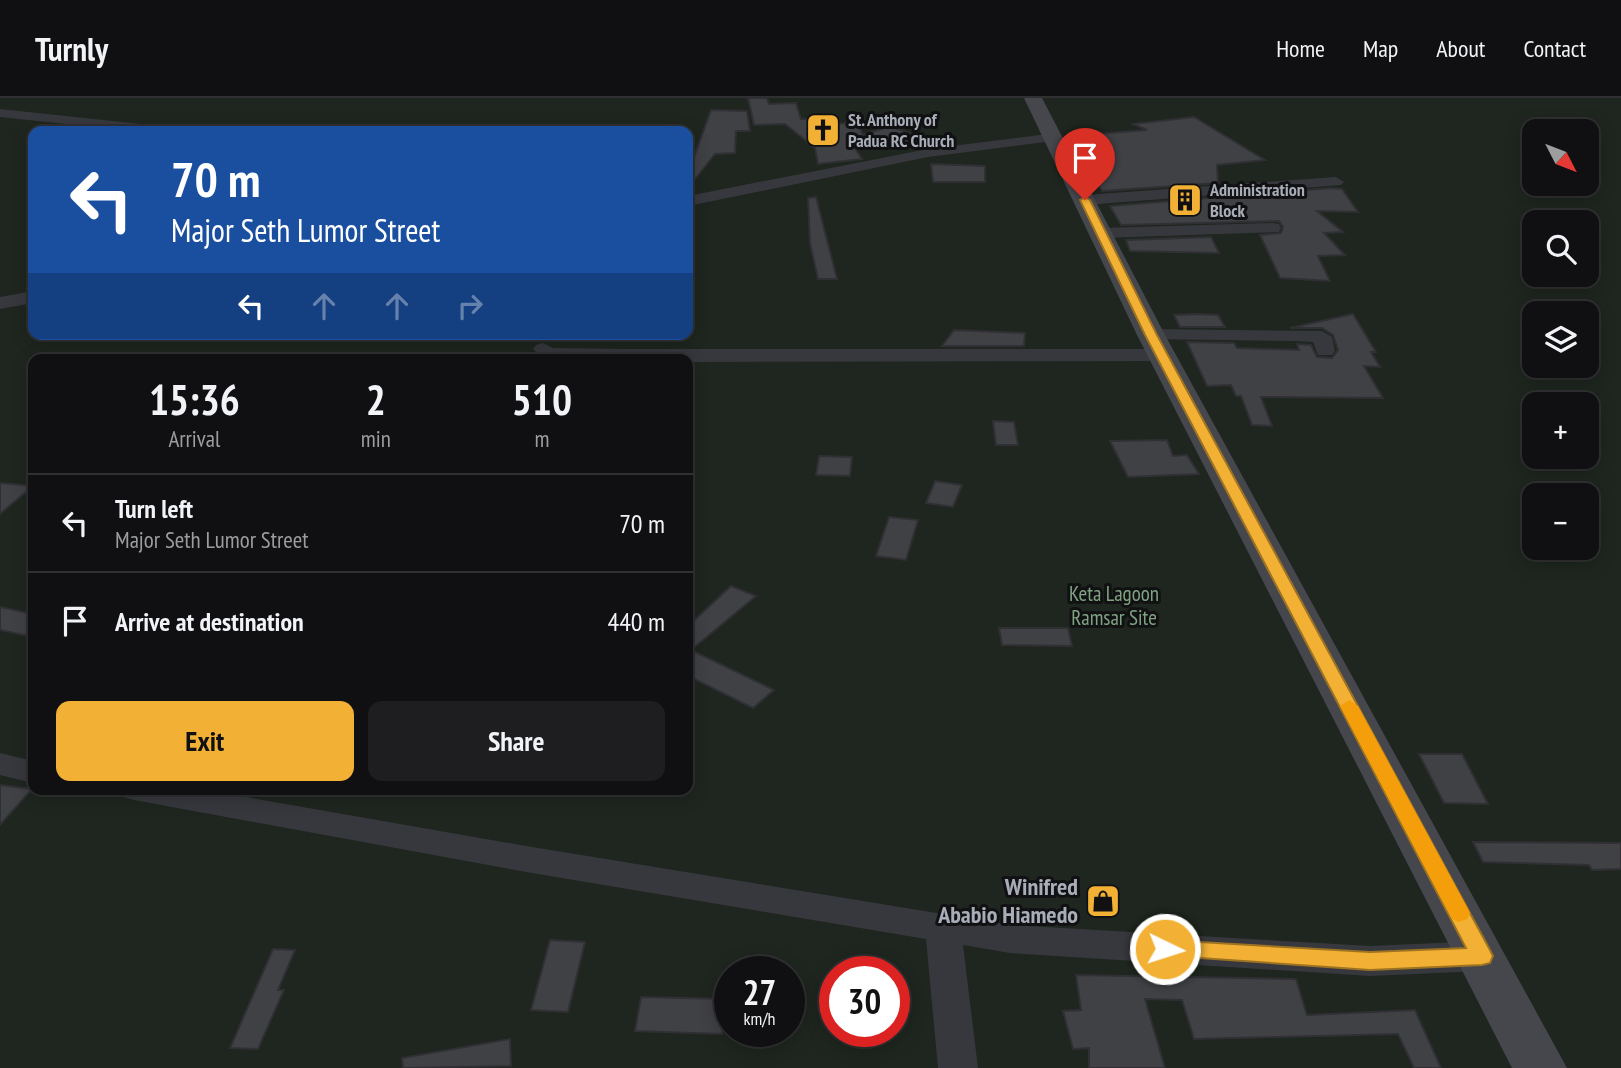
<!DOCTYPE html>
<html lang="en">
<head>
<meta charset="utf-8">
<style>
  body { margin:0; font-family:"PT Sans Narrow",sans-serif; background:#1e1e20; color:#f1f3f6; height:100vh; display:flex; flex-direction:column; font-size:26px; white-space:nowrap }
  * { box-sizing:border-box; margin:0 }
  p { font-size:23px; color:#9c9d9f }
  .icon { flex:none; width:38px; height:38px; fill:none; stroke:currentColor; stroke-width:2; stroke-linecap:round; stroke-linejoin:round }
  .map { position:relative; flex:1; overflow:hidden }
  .details { position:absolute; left:28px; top:256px; width:665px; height:441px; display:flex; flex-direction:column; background:#101012; border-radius:14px; box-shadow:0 4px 18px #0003,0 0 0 2px #303032 }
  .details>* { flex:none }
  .guide { position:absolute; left:28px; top:28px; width:665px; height:214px; border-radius:14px; box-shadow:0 4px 18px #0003,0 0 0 2px #303032; background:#1a4fa0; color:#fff; overflow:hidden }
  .needle { width:46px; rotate:132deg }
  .buttons { position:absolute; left:1522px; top:21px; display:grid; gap:14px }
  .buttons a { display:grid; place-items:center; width:77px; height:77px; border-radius:14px; background:#101012; box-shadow:0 4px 18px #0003,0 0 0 2px #303032; font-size:35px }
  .speed { position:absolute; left:714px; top:858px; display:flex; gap:14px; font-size:35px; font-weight:700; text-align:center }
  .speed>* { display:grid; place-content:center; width:91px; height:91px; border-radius:50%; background:#101012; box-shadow:0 4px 18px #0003,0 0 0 2px #303032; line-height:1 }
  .speed small { font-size:18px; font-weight:400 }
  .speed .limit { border:10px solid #d22; background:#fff; color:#111 }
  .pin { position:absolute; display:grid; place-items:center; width:60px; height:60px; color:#fff; margin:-72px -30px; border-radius:50% 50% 50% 0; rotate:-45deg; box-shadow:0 0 7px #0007 }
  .pin .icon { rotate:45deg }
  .me { position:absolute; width:77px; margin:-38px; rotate:94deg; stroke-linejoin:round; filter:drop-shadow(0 0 5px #0008) }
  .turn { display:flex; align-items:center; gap:24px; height:147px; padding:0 28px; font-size:32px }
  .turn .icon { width:91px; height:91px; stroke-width:2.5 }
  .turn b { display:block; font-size:49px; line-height:60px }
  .lanes { display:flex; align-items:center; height:66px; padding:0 28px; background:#0003; justify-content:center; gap:35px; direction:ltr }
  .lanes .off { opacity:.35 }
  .eta { display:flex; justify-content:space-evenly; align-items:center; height:119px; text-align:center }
  .eta b { font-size:42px; font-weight:700; line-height:49px }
  .button { display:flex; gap:14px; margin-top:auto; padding:14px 28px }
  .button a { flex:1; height:80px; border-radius:14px; background:#f2b134; color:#111; font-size:28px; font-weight:700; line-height:80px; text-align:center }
  .button a+a { background:#1e1e20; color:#f1f3f6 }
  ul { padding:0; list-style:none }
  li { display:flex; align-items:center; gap:21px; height:98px; padding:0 28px; border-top:2px solid #303032 }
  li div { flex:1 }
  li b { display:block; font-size:26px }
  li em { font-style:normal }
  header { display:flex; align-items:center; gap:42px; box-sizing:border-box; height:98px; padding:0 35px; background:#101012; border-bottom:2px solid #303032 }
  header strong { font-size:33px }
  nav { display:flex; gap:38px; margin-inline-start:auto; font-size:24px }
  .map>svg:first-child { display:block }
  .green { fill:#1e261f; fill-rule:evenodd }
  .building { fill:#404145; stroke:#303034; stroke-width:2 }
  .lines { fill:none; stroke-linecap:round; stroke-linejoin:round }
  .street { fill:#37383d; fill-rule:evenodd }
  .secondary { fill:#45474d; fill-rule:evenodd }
  .route { fill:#f2b134; stroke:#9d7322; stroke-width:2 }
  .slow { fill:#f59e0b }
  .labels { text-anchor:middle; stroke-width:6; stroke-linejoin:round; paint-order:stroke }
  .far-poi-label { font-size:18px; font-weight:bold; fill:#a8adb8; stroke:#111113; text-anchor:start }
  .park-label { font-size:21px; fill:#7fa381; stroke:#111113 }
  .near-poi-label { font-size:24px; font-weight:bold; fill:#a8adb8; stroke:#111113; text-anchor:end }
</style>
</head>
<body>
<header>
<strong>Turnly</strong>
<nav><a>Home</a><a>Map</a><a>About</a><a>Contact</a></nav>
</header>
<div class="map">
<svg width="1621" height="970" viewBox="0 0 1621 970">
  <rect width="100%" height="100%" fill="#161618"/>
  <path class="green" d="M0 0H1621V970H0ZM33 33H688V236H33ZM1535 33H1587V86H1535ZM1535 124H1587V177H1535ZM1535 215H1587V268H1535ZM33 261H688V691H33ZM1535 306H1587V359H1535ZM1535 397H1587V450H1535ZM730 873H789V933H730ZM835 873H894V933H835Z"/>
  <g class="building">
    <polygon points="748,0 767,0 769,6 796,5 801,21 811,21 822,26 857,25 863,37 890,28 935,44 854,49 862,61 818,66 815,50 785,26 754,27"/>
    <polygon points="711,12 747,13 750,33 736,33 735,55 715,56 688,90 688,76"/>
    <polygon points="1194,19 1265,62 1217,67 1218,85 1102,93 1068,38 1147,32 1133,26"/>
    <polygon points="931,66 985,68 985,84 933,84"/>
    <polygon points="1331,90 1342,91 1358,114 1317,113 1343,134 1324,135 1345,157 1318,158 1330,183 1280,180 1260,137 1281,135 1283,129 1279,123 1121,127 1110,108"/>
    <polygon points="816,99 837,181 818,181 810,145 808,100"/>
    <polygon points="1211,139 1219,155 1130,153 1126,142"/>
    <polygon points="1198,216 1218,217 1225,229 1180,229 1174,217"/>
    <polygon points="1353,216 1376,254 1371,254 1380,269 1364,268 1383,300 1261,299 1272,328 1252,327 1241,298 1236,298 1231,287 1207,288 1187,244 1234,245 1237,250 1299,252 1297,246 1311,247 1317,259 1332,260 1338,252 1333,237 1322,230 1290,230"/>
    <polygon points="954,232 1025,235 1024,248 942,248"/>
    <polygon points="993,323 1014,324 1018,347 996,347"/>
    <polygon points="1167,342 1173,358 1187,357 1199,376 1128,379 1110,343"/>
    <polygon points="819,358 852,359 850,378 816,377"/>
    <polygon points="935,383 962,387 953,409 926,405"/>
    <polygon points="0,385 33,388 0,416"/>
    <polygon points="889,419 918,422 906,462 876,458"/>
    <polygon points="731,488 756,498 691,552 774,592 753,610 688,578 688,528"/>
    <polygon points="0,509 33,516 33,539 0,532"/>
    <polygon points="999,530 1068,530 1072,548 1002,547"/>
    <polygon points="1419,656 1462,656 1488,706 1444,705"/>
    <polygon points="0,687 32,691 0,727"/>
    <polygon points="1473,744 1621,745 1621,771 1592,772 1589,767 1483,764"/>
    <polygon points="550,842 585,844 568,914 531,912"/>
    <polygon points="273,851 295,852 278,892 284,892 258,951 230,950"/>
    <polygon points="1076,877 1296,881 1307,917 1415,912 1441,970 1414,970 1398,936 1194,941 1182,902 1145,901 1165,970 1089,970 1089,950 1073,951 1063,913 1081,912"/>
    <polygon points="641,899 726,901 722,936 635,933"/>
    <polygon points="510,941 511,968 403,970 402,960"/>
  </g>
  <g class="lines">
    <g class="street">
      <polygon points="0,11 169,29 176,33 132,33 0,19"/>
      <polygon points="1055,35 1060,36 1060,42 928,59 688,108 688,98 928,51"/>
      <polygon points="1336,79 1344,84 1341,87 1085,107 1077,102 1085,97"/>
      <polygon points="1273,125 1279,126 1281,130 1279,134 1101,140 1093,135 1101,130"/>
      <polygon points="33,193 33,205 0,211 0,199"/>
      <polygon points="1151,231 1322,233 1332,239 1335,253 1332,257 1318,257 1313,244 1293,243 1144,241 1141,237"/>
      <polygon points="543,245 553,250 625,251 1163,251 1170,253 1173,257 1170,261 1163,263 688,264 688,261 543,261 533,251 536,247"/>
      <polygon points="0,655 33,663 33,685 0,677"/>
      <polygon points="118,691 200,691 526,748 1010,827 1370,848 1482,843 1495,848 1500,858 1495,868 1482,873 1370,878 1010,855 963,847 978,970 938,970 926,841 526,774 134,702 123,699"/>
    </g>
    <polygon class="secondary" points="1024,0 1042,0 1165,237 1567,970 1512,970 1137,237"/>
  </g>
  <polygon class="route" points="1085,99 1090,102 1157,237 1490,852 1493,858 1490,865 1482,867 1370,872 1157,857 1154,851 1157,845 1165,842 1370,854 1466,850 1145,237 1080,102"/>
  <polygon class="slow" points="1349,602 1358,608 1467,809 1470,815 1467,821 1459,824 1452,821 1340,608"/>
  <defs>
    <g id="church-square" transform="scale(1.75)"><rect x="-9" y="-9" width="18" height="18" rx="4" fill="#f2b134" stroke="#111113"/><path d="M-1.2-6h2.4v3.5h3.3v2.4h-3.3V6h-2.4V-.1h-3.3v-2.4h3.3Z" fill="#111"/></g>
    <g id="building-square" transform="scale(1.75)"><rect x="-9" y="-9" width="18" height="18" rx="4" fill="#f2b134" stroke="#111113"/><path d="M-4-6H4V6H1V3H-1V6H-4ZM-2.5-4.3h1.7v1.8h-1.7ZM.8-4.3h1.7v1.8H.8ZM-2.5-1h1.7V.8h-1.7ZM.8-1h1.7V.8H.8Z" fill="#111"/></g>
    <g id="shop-square" transform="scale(1.75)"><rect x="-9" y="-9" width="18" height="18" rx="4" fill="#f2b134" stroke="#111113"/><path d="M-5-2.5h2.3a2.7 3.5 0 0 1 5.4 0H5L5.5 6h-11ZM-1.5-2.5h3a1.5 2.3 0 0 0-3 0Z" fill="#111"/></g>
  </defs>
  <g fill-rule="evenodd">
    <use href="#church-square" x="823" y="32"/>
    <use href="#building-square" x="1185" y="102"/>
    <use href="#shop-square" x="1103" y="803"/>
  </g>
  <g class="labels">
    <g class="far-poi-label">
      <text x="848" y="28">St. Anthony of<tspan x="848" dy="21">Padua RC Church</tspan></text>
      <text x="1210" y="98">Administration<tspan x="1210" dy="21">Block</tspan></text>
    </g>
    <g class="park-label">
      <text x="1114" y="503">Keta Lagoon<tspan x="1114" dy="24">Ramsar Site</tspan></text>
    </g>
    <g class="near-poi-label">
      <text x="1078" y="797">Winifred<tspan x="1078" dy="28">Ababio Hiamedo</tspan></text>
    </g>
  </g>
</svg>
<div class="buttons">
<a><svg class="needle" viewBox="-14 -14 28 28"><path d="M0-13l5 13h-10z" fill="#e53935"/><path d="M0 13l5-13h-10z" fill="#9c9d9f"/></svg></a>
<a><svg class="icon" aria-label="search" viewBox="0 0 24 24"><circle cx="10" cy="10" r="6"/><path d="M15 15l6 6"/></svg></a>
<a><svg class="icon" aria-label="layers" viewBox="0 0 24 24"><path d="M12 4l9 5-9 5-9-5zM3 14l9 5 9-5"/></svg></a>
<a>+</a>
<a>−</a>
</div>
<div class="speed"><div>27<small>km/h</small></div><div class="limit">30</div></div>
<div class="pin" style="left:1085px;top:102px;background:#d93025"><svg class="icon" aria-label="arrive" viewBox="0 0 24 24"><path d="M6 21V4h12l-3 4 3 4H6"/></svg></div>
<svg class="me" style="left:1165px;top:851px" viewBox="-20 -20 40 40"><circle r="17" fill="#f2b134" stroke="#fff" stroke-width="3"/><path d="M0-11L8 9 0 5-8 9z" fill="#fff"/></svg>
<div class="guide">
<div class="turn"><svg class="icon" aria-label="left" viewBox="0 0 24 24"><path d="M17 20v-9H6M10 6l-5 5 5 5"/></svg><div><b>70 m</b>Major Seth Lumor Street</div></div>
<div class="lanes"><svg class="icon" aria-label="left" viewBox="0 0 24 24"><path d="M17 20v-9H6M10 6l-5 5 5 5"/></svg><svg class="icon off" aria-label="ahead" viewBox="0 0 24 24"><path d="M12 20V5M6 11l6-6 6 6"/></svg><svg class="icon off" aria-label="ahead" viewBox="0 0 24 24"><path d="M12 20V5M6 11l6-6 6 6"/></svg><svg class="icon off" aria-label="right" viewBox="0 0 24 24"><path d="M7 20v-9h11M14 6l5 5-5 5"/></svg></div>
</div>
<section class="details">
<div class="eta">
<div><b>15:36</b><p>Arrival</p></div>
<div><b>2</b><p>min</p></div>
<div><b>510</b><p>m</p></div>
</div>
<ul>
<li><svg class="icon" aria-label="left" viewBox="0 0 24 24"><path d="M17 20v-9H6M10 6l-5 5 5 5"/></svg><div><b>Turn left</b><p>Major Seth Lumor Street</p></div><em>70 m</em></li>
<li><svg class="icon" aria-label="arrive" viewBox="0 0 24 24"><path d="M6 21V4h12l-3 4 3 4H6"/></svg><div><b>Arrive at destination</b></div><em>440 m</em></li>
</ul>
<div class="button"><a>Exit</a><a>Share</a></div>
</section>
</div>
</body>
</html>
